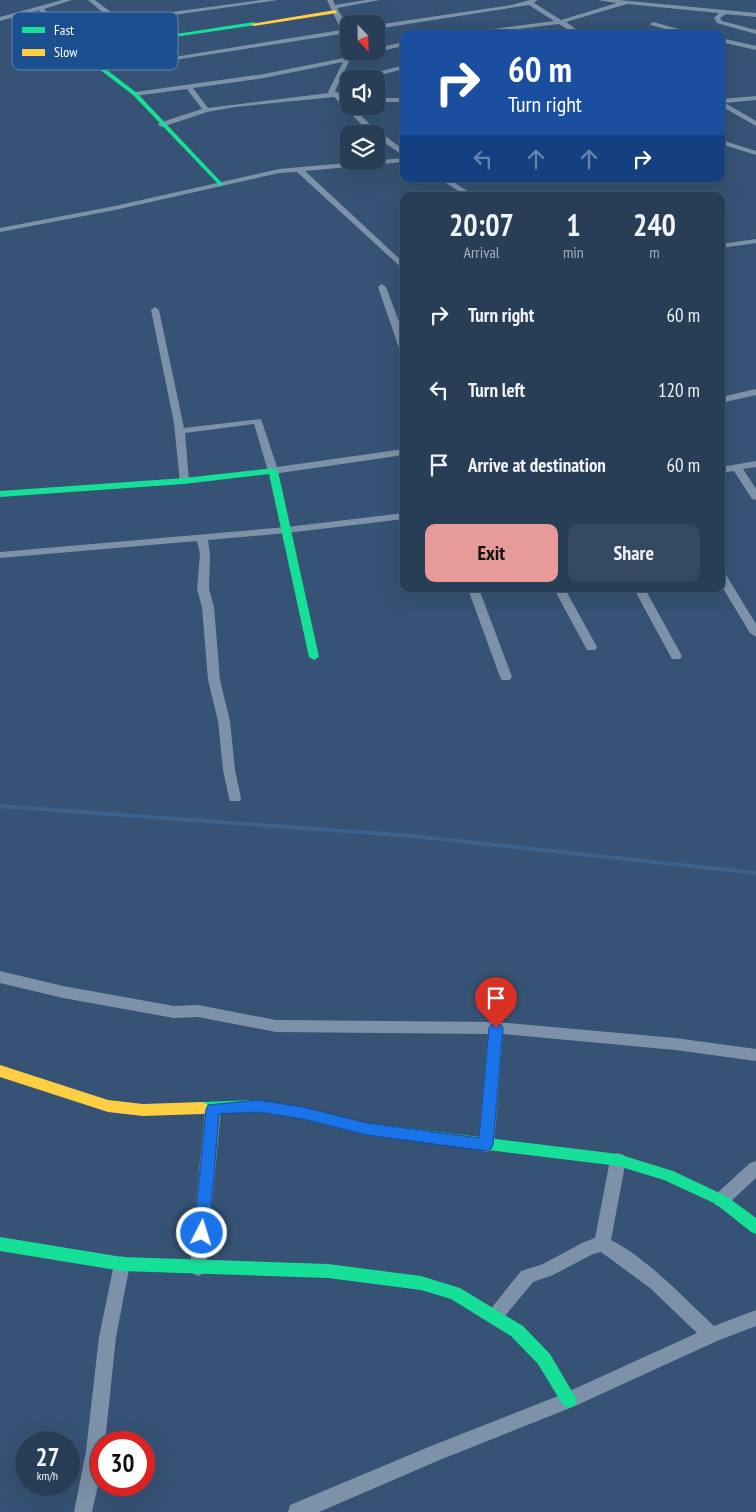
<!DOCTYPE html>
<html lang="en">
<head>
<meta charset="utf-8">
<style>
  body { margin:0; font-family:"PT Sans Narrow",sans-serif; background:#344961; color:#f1f3f6; height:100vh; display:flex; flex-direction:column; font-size:19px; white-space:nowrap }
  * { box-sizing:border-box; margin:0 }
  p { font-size:16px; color:#a5aeba }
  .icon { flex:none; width:28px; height:28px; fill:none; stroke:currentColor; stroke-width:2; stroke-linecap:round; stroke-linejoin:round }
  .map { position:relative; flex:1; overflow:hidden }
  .details { position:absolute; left:400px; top:192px; width:325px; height:400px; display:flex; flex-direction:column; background:#283e57; border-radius:10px; box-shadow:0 5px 20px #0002,0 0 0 1px #44576d }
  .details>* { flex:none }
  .hud { position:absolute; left:400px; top:30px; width:325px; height:152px; border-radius:10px; box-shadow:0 5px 20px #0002,0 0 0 1px #44576d; background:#1a4fa0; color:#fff; overflow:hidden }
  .needle { width:32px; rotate:158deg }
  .tools { position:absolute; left:340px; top:15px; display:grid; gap:10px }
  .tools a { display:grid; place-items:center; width:45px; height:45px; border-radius:10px; background:#283e57; box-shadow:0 5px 20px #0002,0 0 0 1px #44576d; font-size:25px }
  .speed { position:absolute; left:15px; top:1431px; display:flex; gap:10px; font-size:25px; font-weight:700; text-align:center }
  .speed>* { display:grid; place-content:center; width:65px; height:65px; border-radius:50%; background:#283e57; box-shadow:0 5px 20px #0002,0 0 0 1px #44576d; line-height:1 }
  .speed small { font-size:12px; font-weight:400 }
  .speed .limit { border:8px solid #d22; background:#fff; color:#111 }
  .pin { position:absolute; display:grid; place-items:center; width:42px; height:42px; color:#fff; margin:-51px -21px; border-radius:50% 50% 50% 0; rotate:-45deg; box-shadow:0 0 5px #0007 }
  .pin .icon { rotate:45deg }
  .me { position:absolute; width:55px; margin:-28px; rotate:5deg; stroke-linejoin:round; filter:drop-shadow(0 0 4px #0008) }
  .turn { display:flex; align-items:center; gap:18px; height:105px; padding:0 25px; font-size:22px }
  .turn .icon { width:65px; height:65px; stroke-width:2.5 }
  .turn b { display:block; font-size:35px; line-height:42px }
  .lanes { display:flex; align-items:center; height:48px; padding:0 25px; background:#0003; justify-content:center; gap:25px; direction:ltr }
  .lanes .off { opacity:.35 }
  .eta { display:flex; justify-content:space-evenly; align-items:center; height:85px; text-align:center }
  .eta b { font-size:30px; font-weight:700; line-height:35px }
  .primary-button { display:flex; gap:10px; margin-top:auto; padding:10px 25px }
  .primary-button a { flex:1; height:58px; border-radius:10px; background:#e69b98; color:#111; font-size:20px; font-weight:700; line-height:58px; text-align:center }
  .primary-button a+a { background:#344961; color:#f1f3f6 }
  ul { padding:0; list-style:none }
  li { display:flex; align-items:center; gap:15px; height:75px; padding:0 25px }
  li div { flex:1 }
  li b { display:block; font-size:19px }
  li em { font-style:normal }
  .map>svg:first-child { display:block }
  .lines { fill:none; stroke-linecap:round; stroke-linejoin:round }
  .stream { stroke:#3b618d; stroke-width:4 }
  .street { fill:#7d92a8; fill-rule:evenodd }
  .fast { fill:#16e098; fill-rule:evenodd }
  .slow { fill:#ffcf43; fill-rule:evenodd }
  .route { fill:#1a73e8; stroke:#114b97 }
  .key { fill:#1b4f8f; stroke:#5f84b1; stroke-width:1 }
  .key-label { font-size:14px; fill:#fff }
</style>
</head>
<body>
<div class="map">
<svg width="756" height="1512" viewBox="0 0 756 1512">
  <rect width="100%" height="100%" fill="#365274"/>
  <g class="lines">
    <polyline class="stream" points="0,806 412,836 756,873"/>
    <g class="street">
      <polygon points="62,0 72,0 44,9 84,48 84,50 80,50 39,10 0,21 0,17"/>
      <polygon points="88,0 95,0 120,19 261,0 278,0 124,22 141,40 142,41 139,43"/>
      <path d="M327 0H333L335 5 366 0H380L337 8 349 29 347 33 350 53 371 51 351 57 335 91 343 96 349 97V101H347L349 106H351L373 127 404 150V156L376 137V134H373L360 123 334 97 235 107 207 112 162 127 158 125 159 123 202 109 187 89 135 96 132 94 135 92 264 74 344 58 341 34 103 71 100 69 341 30ZM343 62 328 92 329 93 208 108 193 88 264 78Z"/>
      <polygon points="530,0 537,0 534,3 561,20 617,3 597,0 619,0 756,13 756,17 726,14 720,18 722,21 756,30 756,34 717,23 714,18 719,13 627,4 566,22 583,34 575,34 559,24 476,34 455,34 554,21 529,5 376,29 376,25 511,5"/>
      <polygon points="653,22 694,33 695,34 683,34 651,25 650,24"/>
      <polygon points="721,38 756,46 756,50 721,42"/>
      <polygon points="404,42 404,46 376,52 374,51 376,51 376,48"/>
      <polygon points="404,65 404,69 364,79 352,79"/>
      <polygon points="756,96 756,100 725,103 756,121 756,126 721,106 721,99"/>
      <rect x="376" y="98" width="28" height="4"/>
      <polygon points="721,140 756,151 756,155 721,144"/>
      <polygon points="404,158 404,162 305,171 404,263 404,270 297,172 279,173 115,210 0,232 0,228 115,206 279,169"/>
      <polygon points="440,179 449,179 475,196 466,196"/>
      <polygon points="756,239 756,243 721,248 721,244"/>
      <polygon points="382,284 386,287 404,335 404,351 399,348 378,287"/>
      <polygon points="155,307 159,310 184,428 261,419 277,467 404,449 404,455 273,474 268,471 254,424 185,433 189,481 184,484 180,483 174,423 151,310"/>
      <polygon points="756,389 756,395 721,403 721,397"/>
      <polygon points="756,461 756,467 743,469 756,489 756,500 752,499 734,471 721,473 721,467"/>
      <polygon points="404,513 404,519 287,533 208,540 210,554 209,589 214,607 220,680 230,721 235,770 241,798 240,801 230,801 229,798 223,770 218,721 208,680 202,607 197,589 200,554 197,541 0,558 0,552 287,527"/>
      <polygon points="721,572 726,575 756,624 756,637 750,633 721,585"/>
      <polygon points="468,589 479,589 512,677 510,680 502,680 500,677"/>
      <polygon points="554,589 565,589 597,647 595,650 587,650"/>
      <polygon points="634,589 645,589 682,656 680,659 672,659"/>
      <polygon points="0,971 63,986 174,1006 198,1005 276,1020 496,1022 675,1038 756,1049 756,1061 675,1050 503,1034 494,1145 492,1150 486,1152 480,1150 478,1145 488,1034 276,1032 198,1017 174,1018 63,998 0,983"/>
      <polygon points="213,1103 218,1104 221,1109 206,1268 204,1273 198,1276 192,1273 190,1268 205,1109 208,1104"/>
      <path d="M618 1153 624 1155 626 1160 611 1240C647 1258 684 1298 714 1326L756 1310V1326L717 1341 575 1406 442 1459 319 1512H288L290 1505 431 1446 563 1394 697 1333 650 1288 601 1252 593 1254 553 1275 533 1282 500 1322 494 1324 488 1322 485 1316 521 1271 543 1264 584 1242 595 1238 610 1160 612 1155Z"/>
      <polygon points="756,1161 756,1178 727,1205 721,1207 715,1205 713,1200 715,1195 750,1163"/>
      <polygon points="122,1256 128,1259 130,1264 116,1337 105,1442 101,1442 101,1472 92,1512 74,1512 86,1451 99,1337 114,1264 116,1259"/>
    </g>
    <g class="fast">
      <polygon points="254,22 256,25 86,50 99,64 137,93 222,183 223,184 220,186 133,95 95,66 79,49"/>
      <polygon points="273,468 278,471 319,657 314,660 309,657 269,474 184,484 0,497 0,491 184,478"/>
      <polygon points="258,1100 303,1107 367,1123 618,1154 673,1171 726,1196 756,1218 756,1234 751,1232 716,1204 664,1180 618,1166 367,1135 303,1119 258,1112 202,1114 197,1112 195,1108 197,1104 202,1102"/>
      <polygon points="0,1237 122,1257 328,1264 421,1276 460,1288 523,1326 550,1354 577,1400 575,1405 569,1408 563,1405 538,1364 511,1336 451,1299 421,1290 328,1278 122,1271 0,1251"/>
    </g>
    <g class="slow">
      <polygon points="335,10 337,13 254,26 251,24"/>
      <polygon points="0,1065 108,1100 143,1104 202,1102 207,1104 209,1108 207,1112 202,1114 143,1116 108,1112 0,1077"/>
    </g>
  </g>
  <polygon class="route" points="496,1023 501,1025 503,1028 493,1145 491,1149 486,1151 367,1135 303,1119 258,1112 219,1114 209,1233 207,1237 202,1239 196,1237 194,1233 206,1109 208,1105 258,1100 303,1107 367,1123 479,1138 489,1028 491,1025"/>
  <rect x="12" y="12" width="166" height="58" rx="8" class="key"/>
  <rect x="22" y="27" width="23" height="6" fill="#16e098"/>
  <rect x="22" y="49" width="23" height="7" fill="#ffcf43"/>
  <g class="key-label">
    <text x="54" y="35">Fast</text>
    <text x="54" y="57">Slow</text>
  </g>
</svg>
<div class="tools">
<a><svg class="needle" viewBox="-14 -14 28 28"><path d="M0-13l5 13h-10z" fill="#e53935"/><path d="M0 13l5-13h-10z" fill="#a5aeba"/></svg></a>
<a><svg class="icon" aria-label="sound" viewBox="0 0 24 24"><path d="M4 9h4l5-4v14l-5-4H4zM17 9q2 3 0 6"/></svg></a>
<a><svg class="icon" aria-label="layers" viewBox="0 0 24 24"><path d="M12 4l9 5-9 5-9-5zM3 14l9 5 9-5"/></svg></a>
</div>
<div class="speed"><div>27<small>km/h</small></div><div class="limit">30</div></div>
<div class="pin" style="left:496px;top:1028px;background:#d93025"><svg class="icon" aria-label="arrive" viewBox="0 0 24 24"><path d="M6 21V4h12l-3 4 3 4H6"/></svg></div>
<svg class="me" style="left:202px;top:1233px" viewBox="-20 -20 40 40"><circle r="17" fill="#1a73e8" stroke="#fff" stroke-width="3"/><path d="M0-11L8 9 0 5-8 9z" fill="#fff"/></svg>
<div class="hud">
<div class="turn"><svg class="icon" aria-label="right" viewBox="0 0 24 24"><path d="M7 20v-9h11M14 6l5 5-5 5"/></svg><div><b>60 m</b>Turn right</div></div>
<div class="lanes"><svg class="icon off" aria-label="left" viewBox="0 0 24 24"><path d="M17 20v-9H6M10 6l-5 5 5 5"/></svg><svg class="icon off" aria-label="ahead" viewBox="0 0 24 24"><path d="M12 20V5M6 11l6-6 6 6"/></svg><svg class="icon off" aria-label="ahead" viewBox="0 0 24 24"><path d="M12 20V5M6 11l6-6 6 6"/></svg><svg class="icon" aria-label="right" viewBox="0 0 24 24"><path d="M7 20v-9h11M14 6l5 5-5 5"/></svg></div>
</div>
<section class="details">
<div class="eta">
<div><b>20:07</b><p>Arrival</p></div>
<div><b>1</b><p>min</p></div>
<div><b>240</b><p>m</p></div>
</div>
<ul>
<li><svg class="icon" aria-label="right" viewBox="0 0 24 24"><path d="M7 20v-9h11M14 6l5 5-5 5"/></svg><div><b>Turn right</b></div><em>60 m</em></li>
<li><svg class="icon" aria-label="left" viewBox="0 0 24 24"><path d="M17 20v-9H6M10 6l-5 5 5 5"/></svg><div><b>Turn left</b></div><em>120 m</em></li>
<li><svg class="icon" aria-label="arrive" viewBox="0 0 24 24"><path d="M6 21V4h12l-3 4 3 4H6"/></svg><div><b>Arrive at destination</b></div><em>60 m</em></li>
</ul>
<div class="primary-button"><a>Exit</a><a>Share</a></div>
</section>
</div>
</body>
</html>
